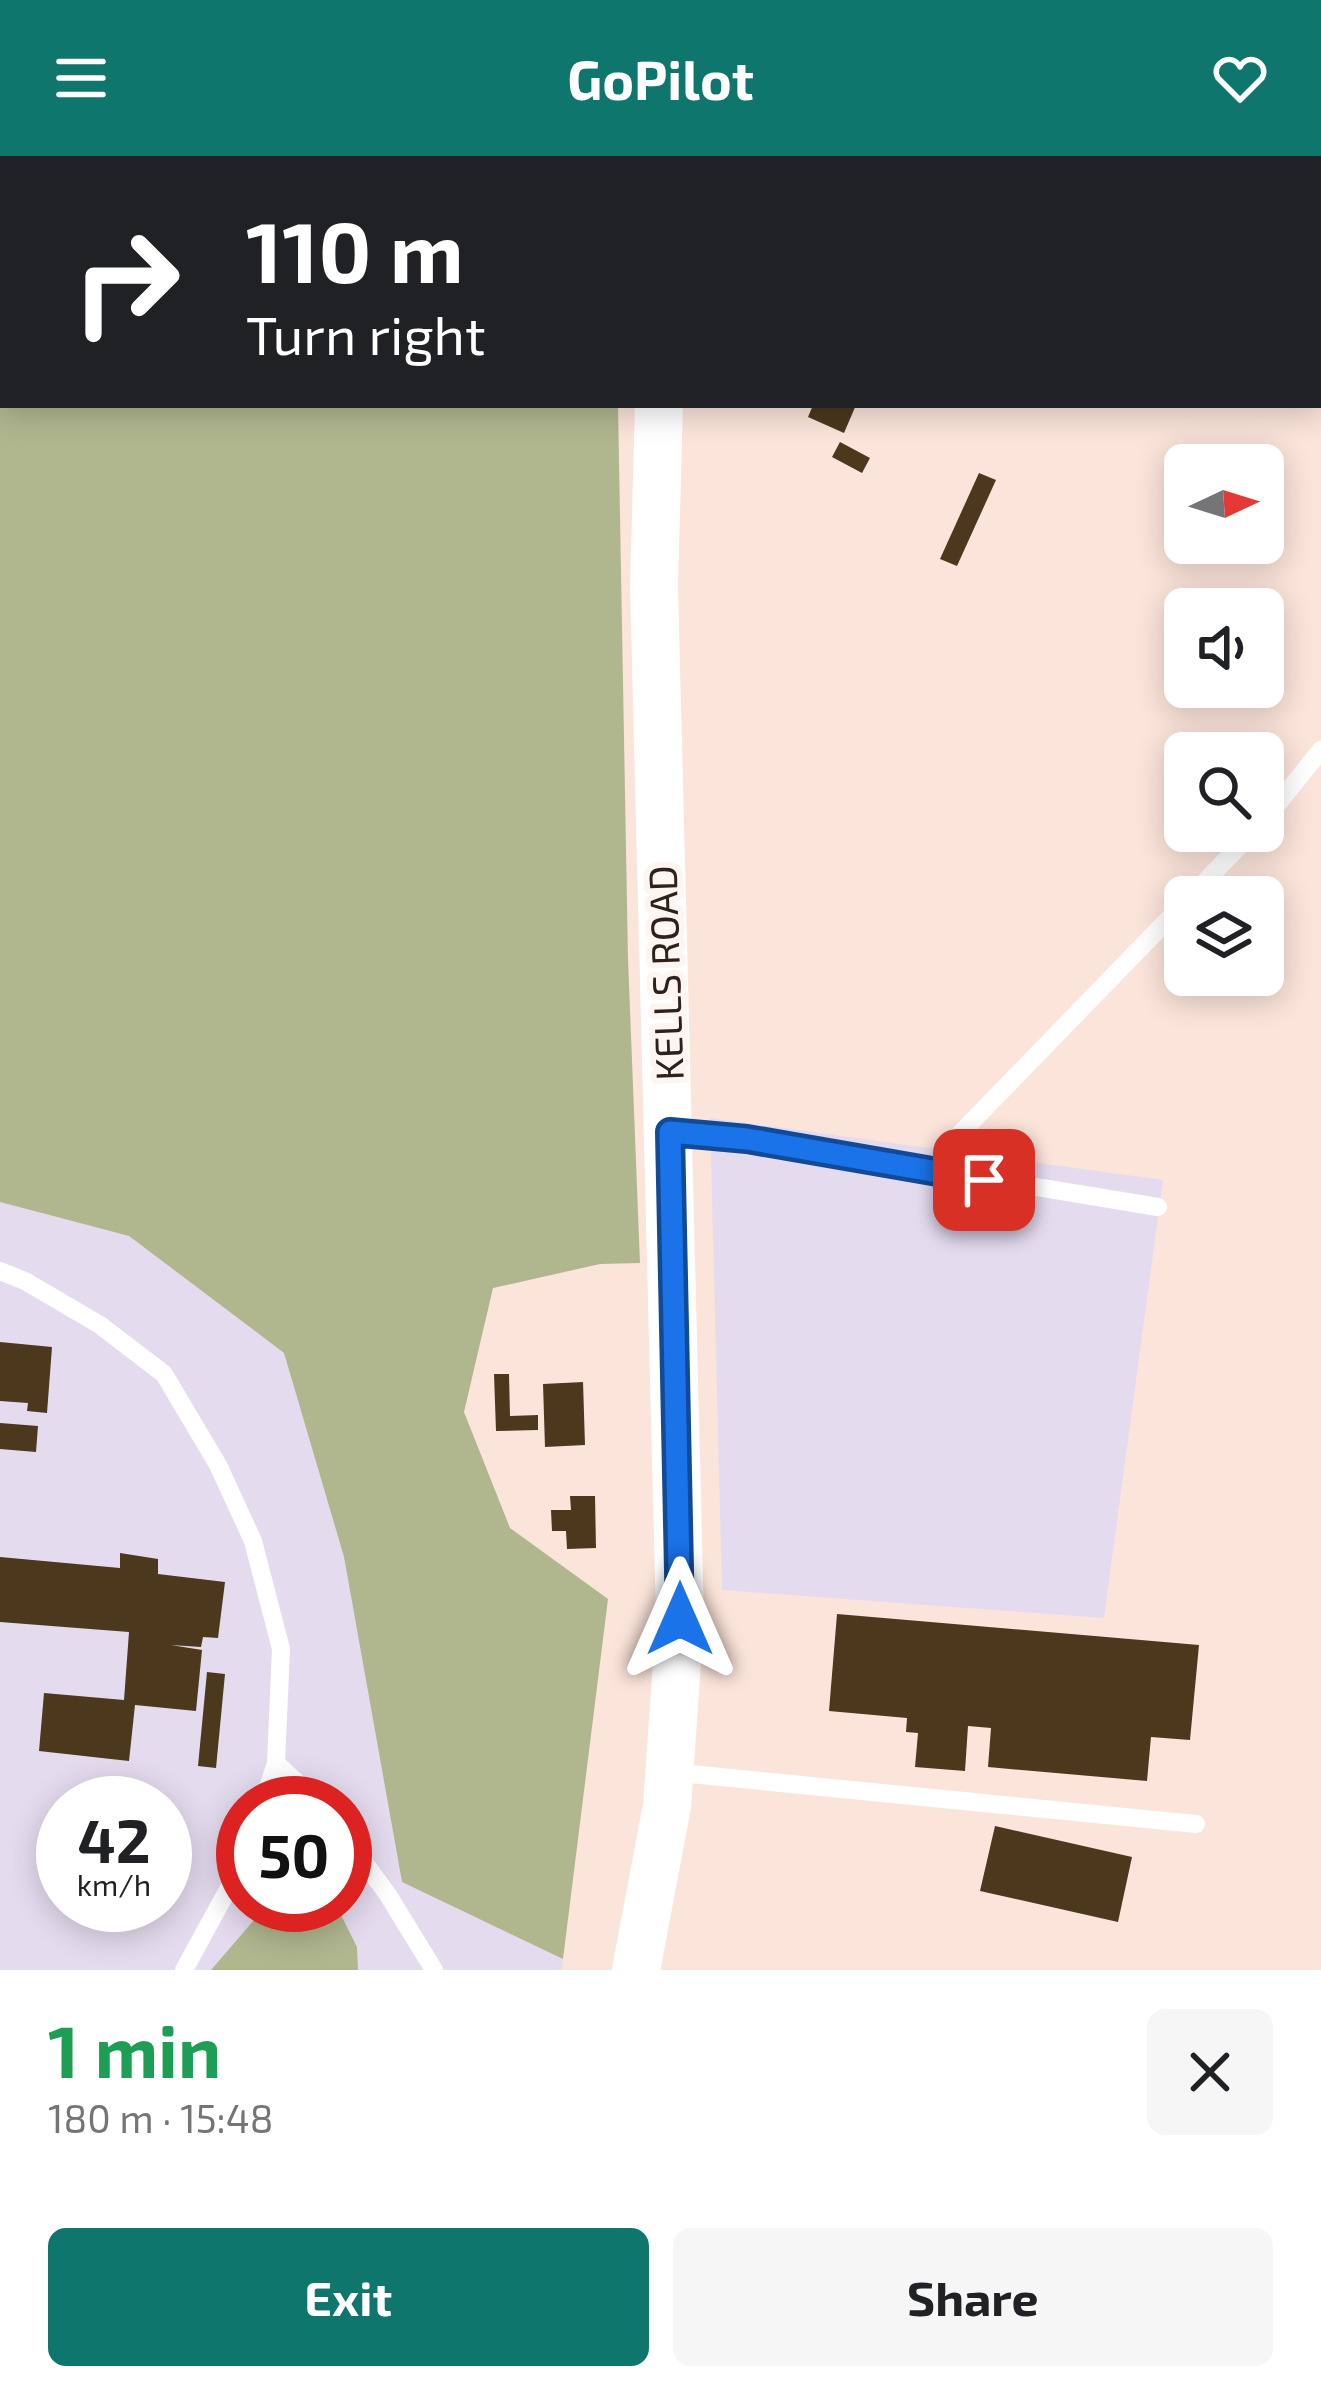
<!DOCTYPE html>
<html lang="en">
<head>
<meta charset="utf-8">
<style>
  body { margin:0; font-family:"Exo 2",sans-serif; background:#f6f6f6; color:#202124; height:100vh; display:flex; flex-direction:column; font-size:45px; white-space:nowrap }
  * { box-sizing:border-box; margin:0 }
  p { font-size:39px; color:#757577 }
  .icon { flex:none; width:66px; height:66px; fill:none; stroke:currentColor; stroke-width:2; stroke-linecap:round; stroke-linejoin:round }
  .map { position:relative; height:1814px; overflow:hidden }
  .drawer { display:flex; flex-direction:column; background:#fff; flex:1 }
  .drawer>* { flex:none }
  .banner { position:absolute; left:0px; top:0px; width:1323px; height:252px; box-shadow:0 6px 30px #0003; background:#202124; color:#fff; overflow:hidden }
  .needle { width:78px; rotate:86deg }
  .tools { position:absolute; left:1164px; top:288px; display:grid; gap:24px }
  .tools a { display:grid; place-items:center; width:120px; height:120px; border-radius:18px; background:#fff; box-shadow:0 6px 30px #0003; font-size:60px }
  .speed { position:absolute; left:36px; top:1620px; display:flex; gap:24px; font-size:60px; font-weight:700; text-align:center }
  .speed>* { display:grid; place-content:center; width:156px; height:156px; border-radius:50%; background:#fff; box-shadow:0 6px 30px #0003; line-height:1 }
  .speed small { font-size:30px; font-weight:400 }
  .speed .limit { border:18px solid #d22; background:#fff; color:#111 }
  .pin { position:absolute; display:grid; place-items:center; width:102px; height:102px; color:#fff; margin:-51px; border-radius:24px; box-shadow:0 6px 18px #0006 }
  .me { position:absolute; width:132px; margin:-66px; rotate:0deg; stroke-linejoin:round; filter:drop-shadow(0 0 9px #0008) }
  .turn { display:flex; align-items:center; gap:42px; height:252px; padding:0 48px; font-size:54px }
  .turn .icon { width:156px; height:156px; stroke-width:2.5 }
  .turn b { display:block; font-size:84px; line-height:102px }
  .round { display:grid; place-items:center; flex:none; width:126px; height:126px; border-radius:18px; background:#f6f6f6 }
  .overview { display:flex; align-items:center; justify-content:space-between; height:204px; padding:0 48px }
  h1 { font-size:72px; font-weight:700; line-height:90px; color:#1e9e55 }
  .action { display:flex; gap:24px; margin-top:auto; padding:24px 48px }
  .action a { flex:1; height:138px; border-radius:18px; background:#0f766e; color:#fff; font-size:48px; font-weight:700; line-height:138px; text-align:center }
  .action a+a { background:#f6f6f6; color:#202124 }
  header { display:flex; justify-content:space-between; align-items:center; height:156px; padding:0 48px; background:#0f766e; color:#fff; font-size:54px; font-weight:700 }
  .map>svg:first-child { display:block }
  .industrial { fill:#e5dbef; fill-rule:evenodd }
  .forest { fill:#b0b78f }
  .building { fill:#4b381d }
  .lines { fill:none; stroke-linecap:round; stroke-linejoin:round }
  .lane { stroke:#fff; stroke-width:18 }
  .secondary { stroke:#fff; stroke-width:48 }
  .route-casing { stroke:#114b97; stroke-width:30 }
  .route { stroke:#1a73e8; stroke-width:21 }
  .labels { text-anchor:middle; stroke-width:12; stroke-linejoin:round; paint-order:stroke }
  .street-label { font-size:39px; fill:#2e201a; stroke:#fdf5f1 }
</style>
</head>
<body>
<header><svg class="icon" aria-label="menu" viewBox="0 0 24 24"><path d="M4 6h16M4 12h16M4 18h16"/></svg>GoPilot<svg class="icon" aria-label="heart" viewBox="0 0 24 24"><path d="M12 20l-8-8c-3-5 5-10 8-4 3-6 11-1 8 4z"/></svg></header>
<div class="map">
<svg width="1321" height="1814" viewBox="0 0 1321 1814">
  <rect width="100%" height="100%" fill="#fbe4da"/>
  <g class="industrial">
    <polygon points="710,962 1163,1024 1104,1462 722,1434"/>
    <path d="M0 1046 129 1080 284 1197 344 1401 402 1726 563 1803 562 1814H0ZM63 1647H165V1749H63ZM243 1647H345V1749H243Z"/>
  </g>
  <g class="forest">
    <polygon points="0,0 664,0 3,3 3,249 618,249 628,803 640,1107 600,1108 493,1132 464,1256 510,1372 608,1443 563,1803 402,1726 344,1401 284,1197 129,1080 0,1046"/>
    <polygon points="273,1749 336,1749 357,1791 358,1814 211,1814 261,1756"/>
  </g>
  <g class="building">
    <polygon points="813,249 856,249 844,277 808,261"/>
    <polygon points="840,286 870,302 862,317 832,301"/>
    <polygon points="979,317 996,324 957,410 940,403"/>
    <polygon points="0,1186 52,1191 47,1257 27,1255 28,1247 0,1245"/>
    <polygon points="494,1218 509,1218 510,1260 538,1259 538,1274 496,1275"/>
    <polygon points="583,1226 585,1289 545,1291 543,1228"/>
    <polygon points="0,1267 38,1270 36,1296 0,1293"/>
    <polygon points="570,1340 595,1340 596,1392 567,1393 566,1375 552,1375 551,1354 571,1354"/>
    <polygon points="120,1397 158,1403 158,1418 225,1426 218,1482 203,1481 201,1491 171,1489 202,1494 196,1555 135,1549 129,1605 39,1595 44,1537 124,1544 129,1476 0,1466 0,1401 120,1412"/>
    <polygon points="837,1458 1199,1489 1190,1584 1151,1581 1147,1625 988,1611 991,1572 968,1570 965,1615 915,1611 918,1577 906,1576 907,1562 829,1555"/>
    <polygon points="207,1516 225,1518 216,1612 198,1610"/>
    <polygon points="995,1670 1132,1701 1118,1766 980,1735"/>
  </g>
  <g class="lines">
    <g class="lane">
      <polyline points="68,3 70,0"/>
      <polyline points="0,101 3,97"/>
      <polyline points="1263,666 1321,594"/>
      <polyline points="1190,741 1254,675"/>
      <polyline points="671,976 747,983 1158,1051"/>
      <polyline points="940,1017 953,985 1185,746"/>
      <polyline points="0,1115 25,1125 100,1169 164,1218 218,1309 253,1385 281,1493 276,1607 263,1647"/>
      <polyline points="276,1607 319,1647"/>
      <polyline points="670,1616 1196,1668"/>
      <polyline points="345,1680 388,1739 434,1814"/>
      <polyline points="184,1814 243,1706"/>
    </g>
    <g class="secondary">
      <polyline points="688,3 688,0"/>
      <polyline points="636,1814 667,1650 680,1463 654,429 659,249"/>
    </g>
  </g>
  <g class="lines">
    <g class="route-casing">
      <polyline id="route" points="680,1463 670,976 747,983 984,1024"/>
    </g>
    <use href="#route" class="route"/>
  </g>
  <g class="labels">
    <g class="street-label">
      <text transform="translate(666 817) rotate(-92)" y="14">KELLS ROAD</text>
    </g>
  </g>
</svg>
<div class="tools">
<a><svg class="needle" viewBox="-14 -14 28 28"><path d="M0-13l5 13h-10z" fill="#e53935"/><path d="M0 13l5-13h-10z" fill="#757577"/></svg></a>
<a><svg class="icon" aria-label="sound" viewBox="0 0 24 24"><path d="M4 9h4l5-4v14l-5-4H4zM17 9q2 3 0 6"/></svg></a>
<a><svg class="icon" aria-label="search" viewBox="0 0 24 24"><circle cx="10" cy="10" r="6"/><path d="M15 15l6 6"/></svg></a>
<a><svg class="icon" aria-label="layers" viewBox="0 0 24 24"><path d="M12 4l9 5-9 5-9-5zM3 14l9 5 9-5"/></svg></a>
</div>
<div class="speed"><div>42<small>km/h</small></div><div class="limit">50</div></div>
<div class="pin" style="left:984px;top:1024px;background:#d93025"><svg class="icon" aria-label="arrive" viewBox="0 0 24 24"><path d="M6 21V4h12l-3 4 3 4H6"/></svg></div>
<svg class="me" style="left:680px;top:1463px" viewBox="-20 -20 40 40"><path d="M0-17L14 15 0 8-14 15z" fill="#1a73e8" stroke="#fff" stroke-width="4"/></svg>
<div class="banner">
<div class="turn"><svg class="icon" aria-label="right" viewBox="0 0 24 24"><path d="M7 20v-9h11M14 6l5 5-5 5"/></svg><div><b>110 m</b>Turn right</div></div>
</div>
</div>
<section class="drawer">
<div class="overview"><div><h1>1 min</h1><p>180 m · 15:48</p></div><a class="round"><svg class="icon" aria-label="close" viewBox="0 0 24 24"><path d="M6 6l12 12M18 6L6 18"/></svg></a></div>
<div class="action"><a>Exit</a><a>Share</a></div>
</section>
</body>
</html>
